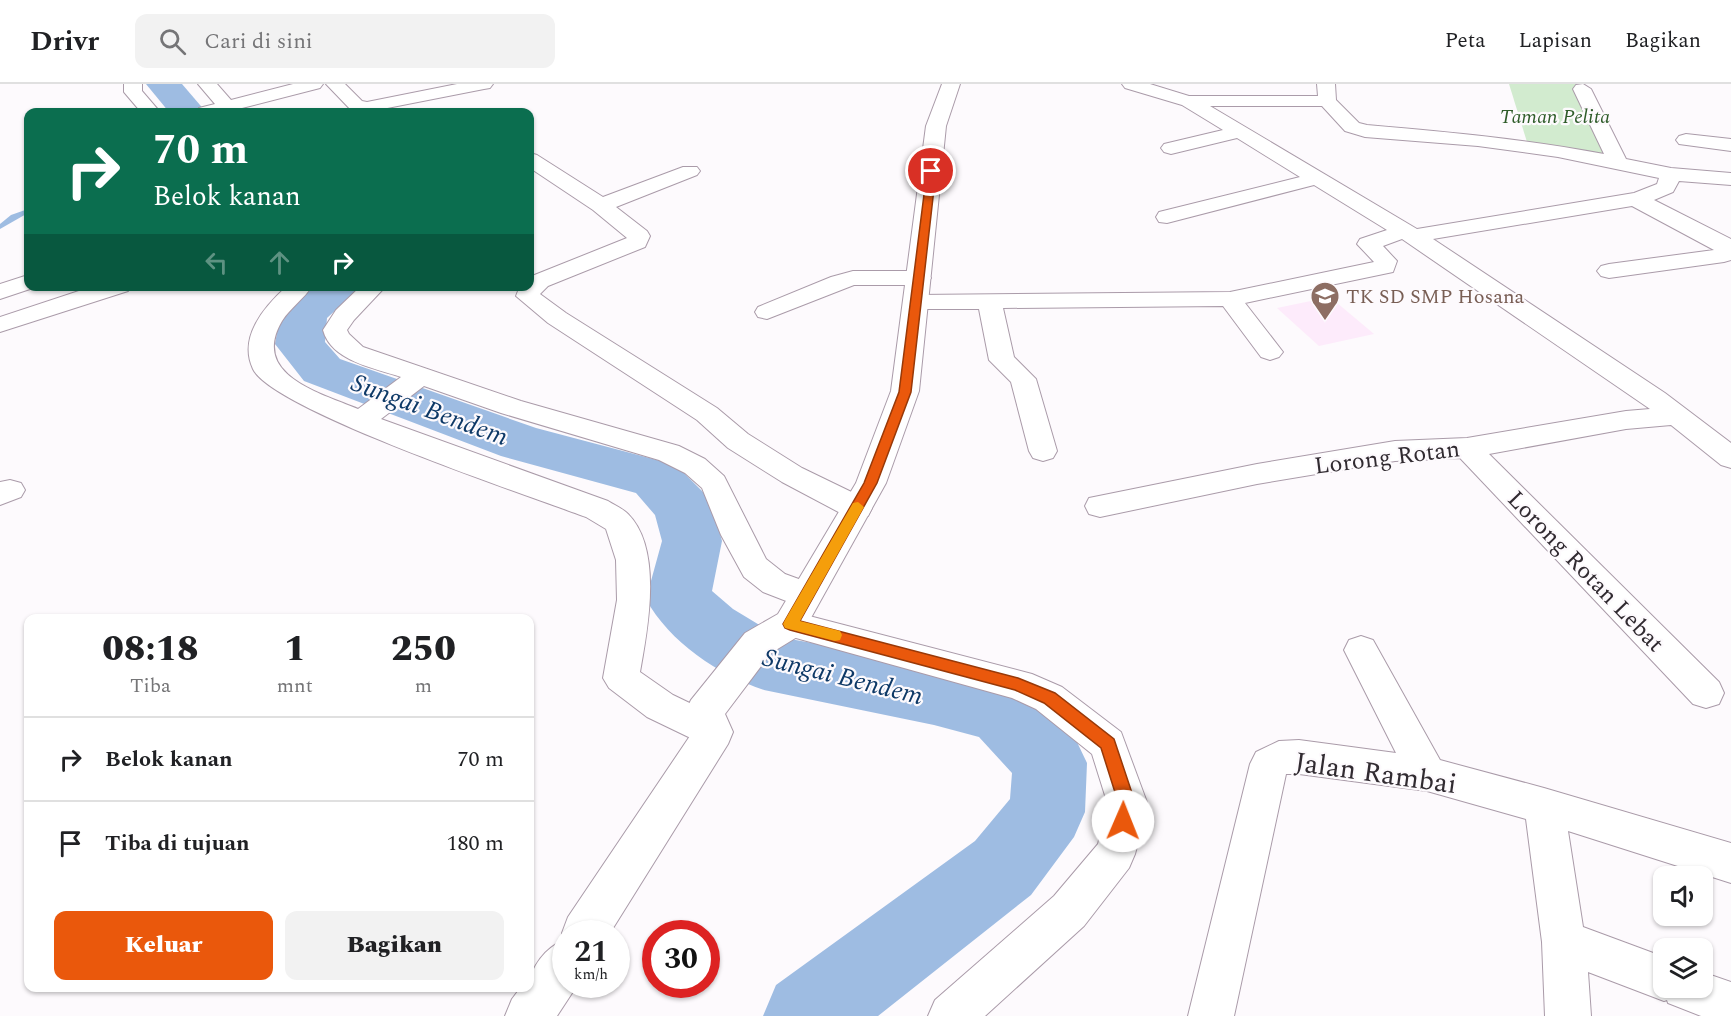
<!DOCTYPE html>
<html lang="id">
<head>
<meta charset="utf-8">
<style>
  body { margin:0; font-family:Spectral,serif; background:#f2f2f2; color:#202124; height:100vh; display:flex; flex-direction:column; font-size:22px; white-space:nowrap }
  * { box-sizing:border-box; margin:0 }
  p { font-size:20px; color:#757577 }
  .icon { flex:none; width:33px; height:33px; fill:none; stroke:currentColor; stroke-width:2; stroke-linecap:round; stroke-linejoin:round }
  .map { position:relative; flex:1; overflow:hidden }
  .drawer { position:absolute; left:24px; top:530px; width:510px; height:378px; display:flex; flex-direction:column; background:#fff; border-radius:12px; box-shadow:0 2px 4px #0004 }
  .drawer>* { flex:none }
  .guide { position:absolute; left:24px; top:24px; width:510px; height:183px; border-radius:12px; box-shadow:0 2px 4px #0004; background:#0b6e4f; color:#fff; overflow:hidden }
  .fabs { position:absolute; left:1653px; top:782px; display:grid; gap:12px }
  .fabs a { display:grid; place-items:center; width:60px; height:60px; border-radius:12px; background:#fff; box-shadow:0 2px 4px #0004; font-size:30px }
  .speed { position:absolute; left:552px; top:836px; display:flex; gap:12px; font-size:30px; font-weight:700; text-align:center }
  .speed>* { display:grid; place-content:center; width:78px; height:78px; border-radius:50%; background:#fff; box-shadow:0 2px 4px #0004; line-height:1 }
  .speed small { font-size:15px; font-weight:400 }
  .speed .limit { border:9px solid #d22; background:#fff; color:#111 }
  .pin { position:absolute; display:grid; place-items:center; width:51px; height:51px; color:#fff; margin:-26px; border:3px solid #fff; border-radius:50%; box-shadow:0 2px 6px #0007 }
  .me { position:absolute; width:66px; margin:-33px; rotate:1deg; stroke-linejoin:round; filter:drop-shadow(0 0 4px #0008) }
  .turn { display:flex; align-items:center; gap:21px; height:126px; padding:0 30px; font-size:27px }
  .turn .icon { width:78px; height:78px; stroke-width:2.5 }
  .turn b { display:block; font-size:42px; line-height:51px }
  .lanes { display:flex; align-items:center; height:57px; padding:0 30px; background:#0003; justify-content:center; gap:30px; direction:ltr }
  .lanes .off { opacity:.35 }
  .eta { display:flex; justify-content:space-evenly; align-items:center; height:102px; text-align:center }
  .eta b { font-size:36px; font-weight:800; line-height:42px }
  .cta { display:flex; gap:12px; margin-top:auto; padding:12px 30px }
  .cta a { flex:1; height:69px; border-radius:12px; background:#ea580c; color:#fff; font-size:24px; font-weight:800; line-height:69px; text-align:center }
  .cta a+a { background:#f2f2f2; color:#202124 }
  ul { padding:0; list-style:none }
  li { display:flex; align-items:center; gap:18px; height:84px; padding:0 30px; border-top:2px solid #e0e0e0 }
  li div { flex:1 }
  li b { display:block; font-size:22px }
  li em { font-style:normal }
  header { display:flex; align-items:center; gap:36px; box-sizing:border-box; height:84px; padding:0 30px; background:#fff; border-bottom:2px solid #e0e0e0 }
  header strong { font-size:28px }
  nav { display:flex; gap:33px; margin-inline-start:auto; font-size:21px }
  .search { width:420px; height:54px; background:#f2f2f2; display:flex; align-items:center; gap:15px; box-sizing:border-box; padding:0 21px; border-radius:12px; color:#757577; font-size:22px }
  .map>svg:first-child { display:block }
  .built { fill:#fdebfb }
  .green { fill:#d2ebcf }
  .lines { fill:none; stroke-linecap:round; stroke-linejoin:round }
  .stream { fill:#9ebce2; fill-rule:evenodd }
  .river { fill:#9ebce2; fill-rule:evenodd }
  .minor-casing { stroke:#aa9ba9; stroke-width:2 }
  .tertiary-casing { stroke:#aa9ba9; stroke-width:2 }
  .minor { fill:#fff; fill-rule:evenodd }
  .tertiary { fill:#fff; fill-rule:evenodd }
  .route { fill:#ea580c; stroke:#983908; stroke-width:1.5 }
  .slow { fill:#f59e0b }
  .labels { text-anchor:middle; stroke-width:4.5; stroke-linejoin:round; paint-order:stroke }
  .far-park-label { font-size:20px; font-style:italic; fill:#2e5c29; stroke:#fdfafd }
  .far-education-label { font-size:20px; fill:#785e54; stroke:#fdfafd; text-anchor:start }
  .street-label { font-size:24px; fill:#312b31; stroke:#fdfafd }
  .water-label { font-size:26px; font-style:italic; fill:#0e3967; stroke:#fdfafd }
  .near-street-label { font-size:28px; fill:#312b31; stroke:#fdfafd }
</style>
</head>
<body>
<header>
<strong>Drivr</strong>
<div class="search"><svg class="icon" aria-label="search" viewBox="0 0 24 24"><circle cx="10" cy="10" r="6"/><path d="M15 15l6 6"/></svg>Cari di sini</div>
<nav><a>Peta</a><a>Lapisan</a><a>Bagikan</a></nav>
</header>
<div class="map">
<svg width="1731" height="932" viewBox="0 0 1731 932">
  <rect width="100%" height="100%" fill="#fdfafd"/>
  <polygon class="built" points="1330,213 1374,250 1319,262 1277,224"/>
  <polygon class="green" points="1509,0 1577,0 1605,73 1527,58"/>
  <g class="lines">
    <polygon class="stream" points="28,125 28,129 0,145 0,140 11,131"/>
    <g class="river">
      <polygon points="146,0 182,0 206,28 169,28"/>
      <path d="M307 202H358L351 212 327 234 325 258 340 275 536 344 676 381 704 409 713 424 722 457 712 507 733 525 779 553 934 581 1002 599 1027 607 1076 656 1087 679 1085 728 1074 753 1031 811 878 932H763L776 901 975 757 1010 715 1012 689 979 653 934 641 764 606C719 591 669 558 646 515L662 457 655 431 636 409 501 372 304 297 275 260C281 227 282 225 307 202Z"/>
    </g>
    <g class="minor-casing">
      <g id="minor">
        <polygon points="124,0 142,0 142,7 160,28 141,28 124,8"/>
        <polygon points="198,0 217,0 231,16 293,0 323,0 320,4 238,25 240,28 197,28 199,24 215,20"/>
        <polygon points="326,0 345,0 362,17 367,18 457,0 493,0 490,4 484,5 367,28 351,26"/>
        <path d="M1122 0H1150L1189 12H1318L1317 0H1335L1336 16 1359 39 1367 41C1447 48 1525 55 1604 70L1573 5 1576 1 1583 0 1591 5 1626 75 1671 84 1731 89V101L1679 97 1673 108 1654 116 1731 155V176L1724 178 1609 194 1601 192 1597 187 1601 182 1609 180 1714 166 1632 122 1433 155 1665 309 1731 359V384L1721 381 1671 341 1626 345 1489 370 1719 598 1724 609 1719 620 1706 624 1693 620 1460 374 1395 377 1257 400 1100 433 1089 430 1085 422 1089 414 1257 380 1395 357 1467 354 1626 327 1650 325 1402 155 1383 162 1397 177 1393 188 1245 219 1283 268 1279 273 1270 276 1261 273 1223 222 1003 224 1014 273 1036 295 1057 367 1053 374 1043 377 1033 374 1029 367 1011 298 989 276 979 225H917L908 223 905 218 908 213 917 211 1230 208 1374 178 1357 160 1360 155 1387 146 1314 101 1167 139 1159 138 1156 133 1159 128 1300 93 1237 54 1171 70 1164 68 1161 64 1164 60 1223 46 1182 21 1125 4ZM1210 22H1322L1345 47 1365 53 1478 62 1558 73 1659 94 1657 100 1634 109 1417 145Z"/>
        <polygon points="1686,50 1731,55 1731,67 1679,60 1676,56 1679,52"/>
        <polygon points="530,69 537,71 603,113 683,83 697,83 700,87 697,91 616,123 647,147 650,152 645,163 548,202 540,210 566,229 717,324 748,350 802,384 868,416 872,424 868,432 857,435 846,432 782,398 728,364 697,336 548,239 516,212 520,202 530,202 532,192 627,154 593,126 530,84"/>
        <polygon points="853,187 919,187 927,189 931,194 927,199 919,201 854,201 767,235 758,233 755,228 758,223 831,193"/>
        <polygon points="28,191 28,202 36,203 0,215 0,200"/>
        <polygon points="94,202 131,202 128,207 0,248 0,233"/>
        <path d="M287 202H312C304 215 290 224 282 237 250 291 320 309 358 325L401 293C374 284 331 277 323 246L336 226 361 202H386L354 236 347 246 349 250 363 263 521 317 679 362 705 375 724 392 766 475 785 490 818 502 822 511 818 520 806 524 794 520 763 508 744 493 721 451 702 404 685 389 659 376 501 329 424 302 381 335 608 417C614 421 622 424 628 430 663 465 648 544 640 588L673 611 727 637 732 648 727 659 714 664 701 659 647 633 609 604 603 594 617 516 616 476 606 445 586 433C532 413 272 326 253 285 238 253 264 223 287 202Z"/>
        <polygon points="10,396 21,399 25,406 21,413 0,421 0,398"/>
        <polygon points="790,527 1032,590 1062,603 1121,648 1148,721 1135,770 1129,784 1084,842 985,932 928,932 935,916 1054,812 1098,760 1108,721 1092,670 1036,625 1012,614 778,549 773,540 778,531"/>
        <polygon points="1361,552 1373,556 1440,676 1544,704 1731,759 1731,799 1568,747 1583,843 1664,873 1664,903 1702,903 1702,888 1731,898 1731,932 1701,932 1668,919 1667,916 1664,917 1588,888 1591,932 1545,932 1542,858 1526,735 1427,707 1299,690 1286,690 1234,932 1188,932 1250,680 1256,668 1279,657 1299,656 1396,669 1344,566 1349,556"/>
      </g>
    </g>
    <g class="tertiary-casing">
      <path id="tertiary" d="M942 0H960L946 42 919 307 886 399 802 550 771 569 725 630 733 648 728 660 610 849H566V900H578L557 932H505L512 915 521 903H530C530 882 546 864 564 856L562 849 568 833 694 646 685 628 691 616 745 549 778 530 856 399 891 307 926 42Z"/>
    </g>
    <use href="#minor" class="minor"/>
    <use href="#tertiary" class="tertiary"/>
  </g>
  <polygon class="route" points="931,84 936,87 911,308 877,399 800,537 1018,594 1055,609 1114,655 1136,721 1129,743 1123,745 1117,743 1115,737 1119,721 1101,664 1044,619 1015,606 790,546 785,544 783,540 864,399 899,308 927,87"/>
  <polygon class="slow" points="858,418 864,423 800,537 840,547 842,551 840,556 835,557 785,544 783,540 785,536 853,419"/>
  <defs>
    <g id="school-pin" transform="scale(1.5)"><path d="M0 17L-7.5 6A9.5 9.5 0 1 1 7.5 6Z" fill="#8d6e63" stroke="#fdfafd"/><path d="M0-5L7-2L0 1L-7-2ZM-4 1L0 2.5L4 1V4Q0 6-4 4Z" fill="#fff"/></g>
  </defs>
  <g fill-rule="evenodd">
    <use href="#school-pin" x="1325" y="212"/>
  </g>
  <g class="labels">
    <g class="far-park-label">
      <text x="1555" y="39">Taman Pelita</text>
    </g>
    <g class="far-education-label">
      <text x="1346" y="219">TK SD SMP Hosana</text>
    </g>
    <g class="street-label">
      <text transform="translate(1387 373) rotate(-7)" y="8">Lorong Rotan</text>
      <text transform="translate(1586 487) rotate(46)" y="8">Lorong Rotan Lebat</text>
    </g>
    <g class="water-label">
      <text transform="translate(430 325) rotate(20)" y="9">Sungai Bendem</text>
      <text transform="translate(843 592) rotate(14)" y="9">Sungai Bendem</text>
    </g>
    <g class="near-street-label">
      <text transform="translate(1376 688) rotate(8)" y="10">Jalan Rambai</text>
    </g>
  </g>
</svg>
<div class="fabs">
<a><svg class="icon" aria-label="sound" viewBox="0 0 24 24"><path d="M4 9h4l5-4v14l-5-4H4zM17 9q2 3 0 6"/></svg></a>
<a><svg class="icon" aria-label="layers" viewBox="0 0 24 24"><path d="M12 4l9 5-9 5-9-5zM3 14l9 5 9-5"/></svg></a>
</div>
<div class="speed"><div>21<small>km/h</small></div><div class="limit">30</div></div>
<div class="pin" style="left:931px;top:87px;background:#d93025"><svg class="icon" aria-label="arrive" viewBox="0 0 24 24"><path d="M6 21V4h12l-3 4 3 4H6"/></svg></div>
<svg class="me" style="left:1123px;top:737px" viewBox="-20 -20 40 40"><circle r="19" fill="#fff"/><path d="M0-13L10 11 0 6-10 11z" fill="#ea580c"/></svg>
<div class="guide">
<div class="turn"><svg class="icon" aria-label="right" viewBox="0 0 24 24"><path d="M7 20v-9h11M14 6l5 5-5 5"/></svg><div><b>70 m</b>Belok kanan</div></div>
<div class="lanes"><svg class="icon off" aria-label="left" viewBox="0 0 24 24"><path d="M17 20v-9H6M10 6l-5 5 5 5"/></svg><svg class="icon off" aria-label="ahead" viewBox="0 0 24 24"><path d="M12 20V5M6 11l6-6 6 6"/></svg><svg class="icon" aria-label="right" viewBox="0 0 24 24"><path d="M7 20v-9h11M14 6l5 5-5 5"/></svg></div>
</div>
<section class="drawer">
<div class="eta">
<div><b>08:18</b><p>Tiba</p></div>
<div><b>1</b><p>mnt</p></div>
<div><b>250</b><p>m</p></div>
</div>
<ul>
<li><svg class="icon" aria-label="right" viewBox="0 0 24 24"><path d="M7 20v-9h11M14 6l5 5-5 5"/></svg><div><b>Belok kanan</b></div><em>70 m</em></li>
<li><svg class="icon" aria-label="arrive" viewBox="0 0 24 24"><path d="M6 21V4h12l-3 4 3 4H6"/></svg><div><b>Tiba di tujuan</b></div><em>180 m</em></li>
</ul>
<div class="cta"><a>Keluar</a><a>Bagikan</a></div>
</section>
</div>
</body>
</html>
